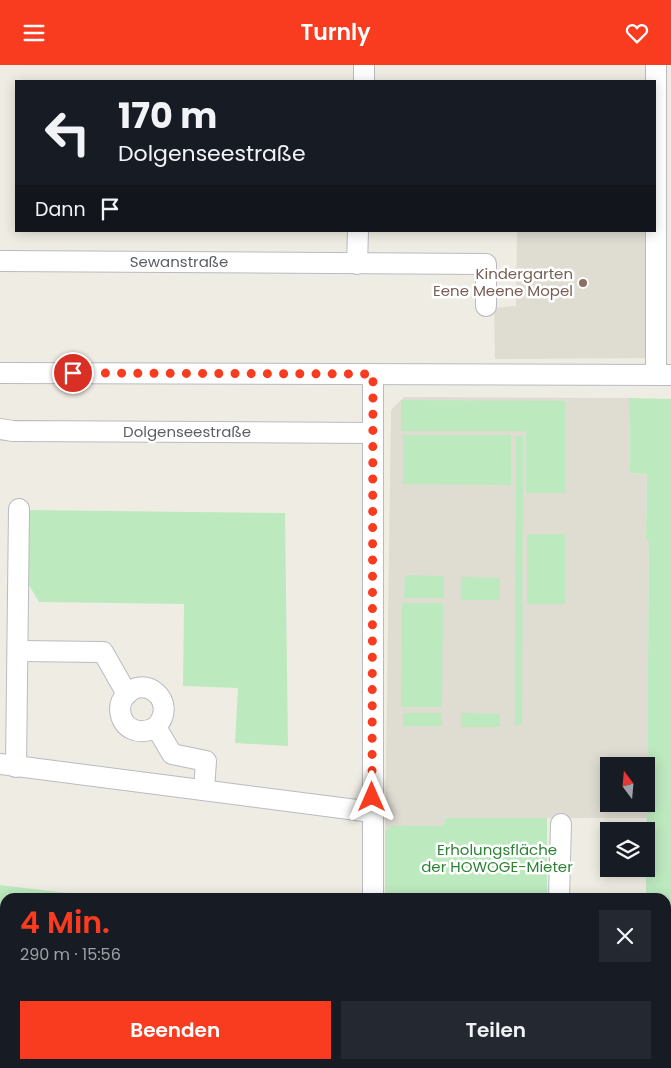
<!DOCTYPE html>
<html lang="de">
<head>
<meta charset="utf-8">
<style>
  body { margin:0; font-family:Poppins,sans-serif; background:#242831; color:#f1f3f6; height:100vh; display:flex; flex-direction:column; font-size:19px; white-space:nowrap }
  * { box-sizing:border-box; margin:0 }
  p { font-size:16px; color:#9ea1a6 }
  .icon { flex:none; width:28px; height:28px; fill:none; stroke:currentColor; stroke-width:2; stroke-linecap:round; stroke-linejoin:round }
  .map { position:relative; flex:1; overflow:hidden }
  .side { position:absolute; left:0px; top:828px; width:671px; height:176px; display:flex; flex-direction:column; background:#171b24; border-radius:15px 15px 0 0; box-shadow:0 2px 12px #0003 }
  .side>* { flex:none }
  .banner { position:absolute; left:15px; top:15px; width:641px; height:152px; border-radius:0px; box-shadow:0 2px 12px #0003; background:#171b24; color:#f1f3f6; overflow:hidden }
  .needle { width:32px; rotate:344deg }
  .fabs { position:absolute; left:600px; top:692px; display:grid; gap:10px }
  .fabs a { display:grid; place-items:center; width:55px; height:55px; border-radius:0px; background:#171b24; box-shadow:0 2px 12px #0003; font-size:25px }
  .pin { position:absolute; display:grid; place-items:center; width:42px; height:42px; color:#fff; margin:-21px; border:2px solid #fff; border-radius:50%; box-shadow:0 1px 5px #0007 }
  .me { position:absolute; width:55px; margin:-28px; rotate:0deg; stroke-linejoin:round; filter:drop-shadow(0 0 4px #0008) }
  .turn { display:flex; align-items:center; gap:18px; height:105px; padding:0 20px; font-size:22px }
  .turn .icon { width:65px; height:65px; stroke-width:2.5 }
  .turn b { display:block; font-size:35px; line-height:42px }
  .then { display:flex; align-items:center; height:48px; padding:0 20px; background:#0003; gap:10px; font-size:19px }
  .round { display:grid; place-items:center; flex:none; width:52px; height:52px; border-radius:0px; background:#242831 }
  .summary { display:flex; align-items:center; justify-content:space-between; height:85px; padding:0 20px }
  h1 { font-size:30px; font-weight:600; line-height:38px; color:#f93b20 }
  .cta { display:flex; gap:10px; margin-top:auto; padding:10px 20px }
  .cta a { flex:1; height:58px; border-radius:0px; background:#f93b20; color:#fff; font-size:20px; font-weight:600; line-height:58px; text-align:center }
  .cta a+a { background:#242831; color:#f1f3f6 }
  header { display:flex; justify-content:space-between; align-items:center; height:65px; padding:0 20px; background:#f93b20; color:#fff; font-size:22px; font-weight:600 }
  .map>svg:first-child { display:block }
  .education { fill:#dfdcd2; fill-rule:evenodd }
  .green { fill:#bde9bf }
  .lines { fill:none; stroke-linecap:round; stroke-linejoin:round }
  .minor-casing { stroke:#b8bbc1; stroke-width:22 }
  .minor { stroke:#fff; stroke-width:20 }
  .route { stroke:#f93b20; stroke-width:9; stroke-dasharray:0 16.2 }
  .education-dot { fill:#8d6e63; stroke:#fff; stroke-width:2 }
  .labels { text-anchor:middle; stroke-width:5; stroke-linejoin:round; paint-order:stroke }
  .street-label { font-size:15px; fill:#5b5f65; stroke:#fff }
  .education-label { font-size:15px; fill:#785e54; stroke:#fff; text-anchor:end }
  .park-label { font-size:15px; fill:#2c8334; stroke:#fff }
</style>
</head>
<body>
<header><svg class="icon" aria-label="menu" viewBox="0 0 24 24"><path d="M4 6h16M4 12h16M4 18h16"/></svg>Turnly<svg class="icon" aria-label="heart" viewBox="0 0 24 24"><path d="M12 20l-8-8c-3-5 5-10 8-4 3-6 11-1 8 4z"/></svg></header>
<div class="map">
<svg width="671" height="1003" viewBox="0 0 671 1003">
  <rect width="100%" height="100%" fill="#efede3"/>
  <g class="education">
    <polygon points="517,166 650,166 649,293 495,294 494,243 516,241"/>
    <path d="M404 332 629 333 630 408 647 409 646 475H649L647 753H445L444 761H391L385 766 391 345ZM609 701H646V739H609Z"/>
  </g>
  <g class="green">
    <polygon points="629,333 671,334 671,1003 654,1003 653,999 666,999 666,832 646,832 649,476 646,475 647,409 630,408"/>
    <polygon points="401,335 565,336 565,428 526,428 526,366 401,366"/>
    <polygon points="403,370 511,370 511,420 403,419"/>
    <polygon points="516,371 523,371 522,660 515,660"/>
    <polygon points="28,445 285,448 288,681 235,678 238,623 183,621 184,539 39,537 27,517"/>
    <rect x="527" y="469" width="38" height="70"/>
    <polygon points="405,510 444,511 444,533 404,533"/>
    <polygon points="461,512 500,513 500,535 461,535"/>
    <polygon points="402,538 443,538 442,642 401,642"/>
    <rect x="403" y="648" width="39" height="13"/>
    <polygon points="461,648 500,649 500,662 461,662"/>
    <polygon points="445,753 547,753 547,832 385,832 385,766 391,761 444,761"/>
    <polygon points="0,820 100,832 5,832 5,999 408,999 407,1003 0,1003"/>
  </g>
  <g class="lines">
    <g class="minor-casing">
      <g id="minor">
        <polyline points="364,16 364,0"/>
        <polyline points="0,196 486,199 486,241"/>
        <polyline points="357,199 358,166"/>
        <polyline points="0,308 671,310"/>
        <polyline points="656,310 656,0"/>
        <polyline points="0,364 13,366 373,368"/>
        <polyline points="18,586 103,587 127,629"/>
        <path d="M156 662C140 671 121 665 120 644 120 639 122 634 126 630 145 608 179 637 156 662L172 689 206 696 204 725"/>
        <polyline points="0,699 372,747"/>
        <polyline points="16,702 19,444"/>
        <polyline points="373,832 373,309"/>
        <polyline points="559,832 561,759"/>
        <polyline points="553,999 567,1003"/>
      </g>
    </g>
    <use href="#minor" class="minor"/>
  </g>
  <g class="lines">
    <polyline class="route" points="73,308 373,309 372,732"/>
  </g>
  <circle class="education-dot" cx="583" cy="218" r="5"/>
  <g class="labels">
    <g class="street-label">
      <text x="179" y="202">Sewanstraße</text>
      <text x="187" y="372">Dolgenseestraße</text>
    </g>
    <g class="education-label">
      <text x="573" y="214">Kindergarten<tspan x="573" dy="17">Eene Meene Mopel</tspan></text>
    </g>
    <g class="park-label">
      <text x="497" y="790">Erholungsfläche<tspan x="497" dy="17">der HOWOGE-Mieter</tspan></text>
    </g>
  </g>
</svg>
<div class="fabs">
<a><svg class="needle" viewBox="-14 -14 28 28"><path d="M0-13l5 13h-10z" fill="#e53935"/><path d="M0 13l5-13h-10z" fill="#9ea1a6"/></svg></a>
<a><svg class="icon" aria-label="layers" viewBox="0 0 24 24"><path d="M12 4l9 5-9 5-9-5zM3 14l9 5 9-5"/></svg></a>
</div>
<div class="pin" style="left:73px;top:308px;background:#d93025"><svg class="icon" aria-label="arrive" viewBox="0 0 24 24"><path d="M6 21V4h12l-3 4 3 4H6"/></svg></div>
<svg class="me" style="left:372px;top:732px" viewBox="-20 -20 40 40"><path d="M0-17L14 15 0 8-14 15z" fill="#f93b20" stroke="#fff" stroke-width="4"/></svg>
<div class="banner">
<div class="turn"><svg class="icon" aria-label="left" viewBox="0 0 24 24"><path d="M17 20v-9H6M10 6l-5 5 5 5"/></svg><div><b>170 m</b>Dolgenseestraße</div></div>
<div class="then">Dann<svg class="icon" aria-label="arrive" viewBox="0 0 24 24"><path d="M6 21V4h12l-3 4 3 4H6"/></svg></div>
</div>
<section class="side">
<div class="summary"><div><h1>4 Min.</h1><p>290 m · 15:56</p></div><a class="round"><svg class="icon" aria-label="close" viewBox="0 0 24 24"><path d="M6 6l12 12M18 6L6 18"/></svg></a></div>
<div class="cta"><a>Beenden</a><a>Teilen</a></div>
</section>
</div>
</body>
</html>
